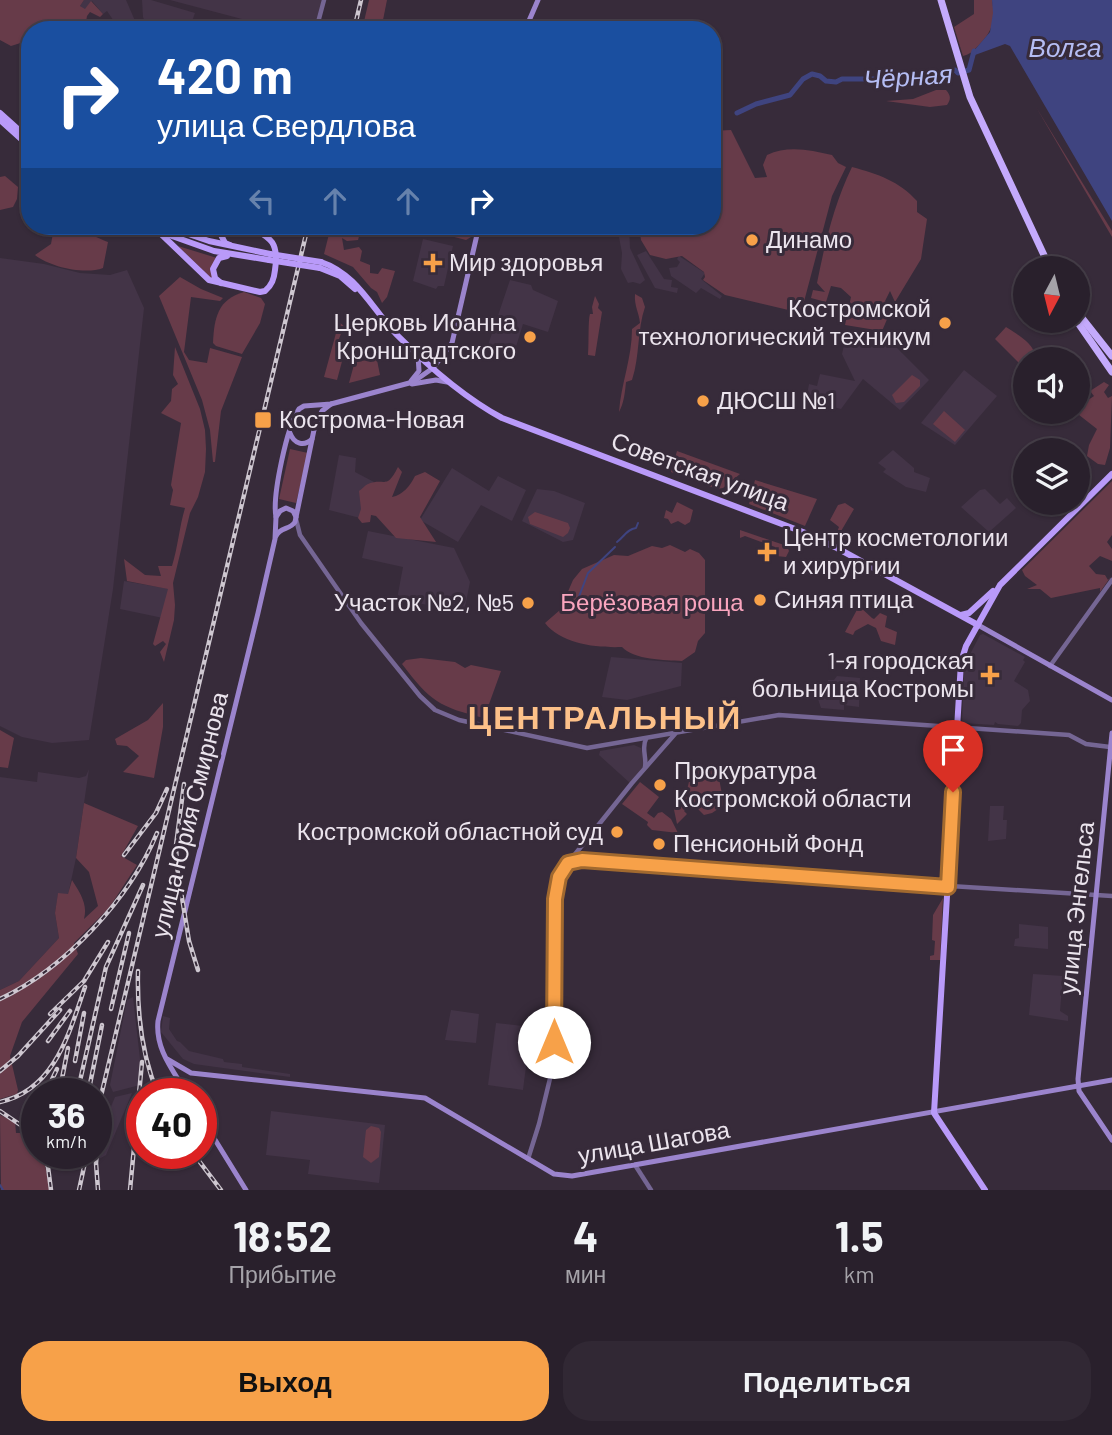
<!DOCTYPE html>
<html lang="ru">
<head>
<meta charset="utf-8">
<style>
  body { margin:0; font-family:Barlow,sans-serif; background:#312834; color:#f1f3f6; height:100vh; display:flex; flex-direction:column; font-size:26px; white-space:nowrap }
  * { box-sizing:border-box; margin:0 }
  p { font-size:23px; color:#a5a3a9 }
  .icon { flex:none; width:38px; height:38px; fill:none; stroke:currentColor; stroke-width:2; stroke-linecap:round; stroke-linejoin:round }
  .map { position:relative; height:1190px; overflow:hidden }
  .panel { display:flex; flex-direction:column; background:#29202c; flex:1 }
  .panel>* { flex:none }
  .guide { position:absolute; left:21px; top:21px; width:700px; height:214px; border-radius:28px; box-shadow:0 2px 5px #0004,0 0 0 2px #453e48; background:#1a4fa0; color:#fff; overflow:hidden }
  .needle { width:46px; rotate:187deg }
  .controls { position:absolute; left:1013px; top:256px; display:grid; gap:14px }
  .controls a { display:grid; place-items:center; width:77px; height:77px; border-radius:50%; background:#29202c; box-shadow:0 2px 5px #0004,0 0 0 2px #453e48; font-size:35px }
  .speed { position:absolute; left:21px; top:1078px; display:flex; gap:14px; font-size:35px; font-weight:700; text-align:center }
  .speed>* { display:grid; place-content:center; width:91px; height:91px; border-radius:50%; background:#29202c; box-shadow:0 2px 5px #0004,0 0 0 2px #453e48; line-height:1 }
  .speed small { font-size:18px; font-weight:400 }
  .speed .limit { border:10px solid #d22; background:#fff; color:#111 }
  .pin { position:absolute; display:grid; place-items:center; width:60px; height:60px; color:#fff; margin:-72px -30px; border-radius:50% 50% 50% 0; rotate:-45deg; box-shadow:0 0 7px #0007 }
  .pin .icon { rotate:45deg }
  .me { position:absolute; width:77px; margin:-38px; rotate:0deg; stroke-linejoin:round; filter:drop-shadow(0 0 5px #0008) }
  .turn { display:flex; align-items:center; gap:24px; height:147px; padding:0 21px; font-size:32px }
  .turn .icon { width:91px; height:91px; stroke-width:2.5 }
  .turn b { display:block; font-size:49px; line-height:60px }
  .lanes { display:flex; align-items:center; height:66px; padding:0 21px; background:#0003; justify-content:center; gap:35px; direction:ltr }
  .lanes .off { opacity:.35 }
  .eta { display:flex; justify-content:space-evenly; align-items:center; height:119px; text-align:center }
  .eta b { font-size:42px; font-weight:700; line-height:49px }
  .primary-button { display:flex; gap:14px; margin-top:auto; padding:14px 21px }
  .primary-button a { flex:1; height:80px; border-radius:28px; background:#f7a149; color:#111; font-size:28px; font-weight:700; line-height:80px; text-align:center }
  .primary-button a+a { background:#312834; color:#f1f3f6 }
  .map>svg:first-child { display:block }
  .built { fill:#433447 }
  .green { fill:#673b49 }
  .water { fill:#3f4480 }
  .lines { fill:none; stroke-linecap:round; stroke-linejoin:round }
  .stream { stroke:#3f4480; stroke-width:2 }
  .river { stroke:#3f4480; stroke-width:5 }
  .tertiary { stroke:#756694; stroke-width:4.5 }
  .secondary { stroke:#9b84cd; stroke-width:5 }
  .primary { stroke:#b99af9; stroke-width:6 }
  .trunk { stroke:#c4aafc; stroke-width:7 }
  .rail-casing { stroke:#cec7d0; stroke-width:4.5 }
  .rail { stroke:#372b3a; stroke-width:2; stroke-dasharray:5; stroke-linecap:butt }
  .primary-bridge { stroke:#b99af9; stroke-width:6 }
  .route-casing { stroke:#a1692f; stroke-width:18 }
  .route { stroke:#f7a149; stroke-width:12 }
  .poi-dot { fill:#f7a149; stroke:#372b3a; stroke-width:2.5 }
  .labels { text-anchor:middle; stroke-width:6; stroke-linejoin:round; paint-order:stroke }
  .poi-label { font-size:24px; fill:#ebe4ed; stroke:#372b3a; text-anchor:start }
  .street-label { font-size:24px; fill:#ebe4ed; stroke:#372b3a }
  .park-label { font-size:24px; fill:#faa5be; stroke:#372b3a }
  .water-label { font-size:26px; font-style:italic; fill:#b5bdf4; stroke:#372b3a }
  .district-label { font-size:32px; font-weight:bold; letter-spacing:2px; fill:#fdc189; stroke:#372b3a }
</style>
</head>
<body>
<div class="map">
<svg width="1112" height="1190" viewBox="0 0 1112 1190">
  <rect width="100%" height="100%" fill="#372b3a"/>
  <g class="built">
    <polygon points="84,0 126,0 139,30 120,30 107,11 103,14 92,1 85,10 80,6"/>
    <polygon points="142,0 151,0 195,13 189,30 148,30 143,17"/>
    <polygon points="170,0 322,0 315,30 283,30"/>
    <polygon points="619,226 629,226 630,248 645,280 640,284 633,282 628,283 621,269 622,253 619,237"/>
    <polygon points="423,239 453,246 444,286 438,286 436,289 413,281"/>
    <polygon points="646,251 664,279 672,280 671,287 678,288 677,293 655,288 637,255"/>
    <polygon points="679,256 705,273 701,279 722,296 720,299 701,288 696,293 671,276 669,268 677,267 680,262 677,259"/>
    <polygon points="0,258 44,264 80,273 110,275 127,270 144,308 113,589 89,740 52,743 22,737 0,726"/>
    <polygon points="510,280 531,285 533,290 558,301 548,332 523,324 515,350 509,347 506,354 487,348"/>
    <polygon points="847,332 890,341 929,380 900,410 863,379 841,409 806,400 809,384 817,386 820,374 855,381 842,354"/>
    <polygon points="964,370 997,396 955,445 921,423"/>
    <polygon points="893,450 914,468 914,472 930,478 926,492 906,487 883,472 886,469 878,463"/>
    <polygon points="339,455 356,458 355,472 374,482 364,519 329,510"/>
    <polygon points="452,468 489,491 498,476 526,490 512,521 481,505 458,542 420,520"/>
    <polygon points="537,489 554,491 585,503 573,540 563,542 522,521"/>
    <polygon points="985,489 1000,504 1007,498 1016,508 989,532 961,507 980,490"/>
    <polygon points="368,531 454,548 470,582 464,612 397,599 403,567 362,558"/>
    <polygon points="124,581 170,589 163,618 120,609"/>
    <polygon points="983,634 1025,657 1023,660 1025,662 1014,681 1028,690 1030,701 1022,710 1021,723 1018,726 998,724 995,722 994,725 962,723 964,666 980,635"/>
    <polygon points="611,657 682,663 681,686 627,700 602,697"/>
    <polygon points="837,676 860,678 859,707 844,705 844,710 821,708 818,699 824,699 828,680 834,680"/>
    <polygon points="634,745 641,748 644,759 643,768 630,783 599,755 600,751"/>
    <polygon points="89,769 76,858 68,895 58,894 55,913 59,938 19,981 0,990 0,777 37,782 38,772 79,778 86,776"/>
    <polygon points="990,806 1004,806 1003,820 1007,820 1006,839 988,841"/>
    <polygon points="1019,924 1048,927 1048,949 1014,946 1015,939 1019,938"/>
    <polygon points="1033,974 1063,976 1060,1011 1068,1016 1068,1021 1029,1015"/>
    <polygon points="133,997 141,1068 140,1085 113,1092 110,1085 127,1000"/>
    <polygon points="451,1010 479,1014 476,1043 445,1040"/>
    <polygon points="163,1016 170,1018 169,1029 177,1041 180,1042 189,1051 223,1059 224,1062 242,1064 242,1067 290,1074 290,1077 194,1064 183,1059 161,1032"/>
    <polygon points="496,1023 531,1027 523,1090 488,1085"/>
    <polygon points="132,1093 106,1155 99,1159 101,1131 115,1097"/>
    <polygon points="271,1111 385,1125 379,1183 308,1174 310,1160 266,1155"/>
  </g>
  <g class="green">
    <polygon points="0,0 84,0 80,6 85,9 91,1 103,14 100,17 90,12 87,16 86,22 91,30 78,30 69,21 62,22 57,30 30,30 30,40 11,46 0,40"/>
    <polygon points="369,0 387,0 381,30 362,30"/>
    <path d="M974 0H992C996 22 992 32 977 47 972 52 970 54 963 56L954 27 974 14Z"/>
    <path d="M936 90H946C951 96 951 99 947 105L930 107 886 101 913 99Z"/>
    <polygon points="1036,107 1112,231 1112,237"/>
    <path d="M731 130 755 178 767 177 763 165 767 155C788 145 810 150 832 155L838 163 846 167 832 196 801 313 725 295 703 280 705 277 704 272 682 256 666 259 650 255 641 240 639 226H712V131Z"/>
    <path d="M852 167C878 174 899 181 917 201V212L927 219 921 259 895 302 890 291 885 301 889 306 885 314 888 317 882 331 845 325 851 297 841 288 831 286 826 302 811 298 813 290 825 292 817 283C825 243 834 204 852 167Z"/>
    <polygon points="5,176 18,187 17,199 13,207 0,210 0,177"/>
    <path d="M65 226C72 226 98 238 108 242L103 268C85 275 50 267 35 255L51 244 53 233 63 232Z"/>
    <polygon points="331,226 360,233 358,240 347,241 342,238 344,250 359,247 362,251 360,261 370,265 370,273 378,274 382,268 395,271 387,297 382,303 377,292 371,288 353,267 324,254"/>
    <polygon points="429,226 473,226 471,237 466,240 431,231"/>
    <polygon points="178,246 217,258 214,281"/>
    <polygon points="180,277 201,289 223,298 220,301 191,297 184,352 189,360 207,363 210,348 242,357 221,411 215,462 213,462 210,430 202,400 159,296"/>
    <path d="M244 292 261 298 265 304 260 323 242 354 216 346 213 343C214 318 218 299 244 292Z"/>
    <path d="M635 294 642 298 645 307C637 330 640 356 632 380L626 382C625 392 624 403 619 412 621 384 632 358 632 329L640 323C639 312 634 306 635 294Z"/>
    <path d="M595 296 599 304 598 308 602 312 595 356 588 355C589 345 588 319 590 314H593L592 307Z"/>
    <polygon points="339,322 344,326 337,344 344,354 337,380 324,377"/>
    <path d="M1006 327C1018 335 1033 342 1036 357L1026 359 1024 368 995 339Z"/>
    <path d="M175 347 200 409 205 430 206 449 205 472 198 497 190 513 173 583 175 605 174 620 164 662 160 652 166 644 163 641 155 646 153 644 168 589 127 581 124 559 145 575 161 576 158 566H172C178 547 179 528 185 508L170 505 173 490 171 485 181 423 161 413 171 401 172 389 178 384 173 375Z"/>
    <polygon points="377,360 380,375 349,383 355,361"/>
    <polygon points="912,375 920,380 920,386 904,402 896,403 892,395"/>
    <polygon points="1104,382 1109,385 1104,392 1108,398 1112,396 1110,448 1105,465 1098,464 1087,456 1089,445 1097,429 1074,411 1078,411 1078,407 1094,396 1090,391"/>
    <polygon points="944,411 965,430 955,442 933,424"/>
    <polygon points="290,449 308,453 296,503 279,499"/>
    <polygon points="677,451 740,474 723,488 717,489 671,472"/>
    <path d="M398 467 402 472 392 497C403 495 410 486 415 476L425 472 440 481 420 517 436 542 396 538 376 516 371 515 370 522 362 523 358 518 361 509 359 491C362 489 365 485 368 484 385 477 386 491 398 467Z"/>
    <polygon points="755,480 817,499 805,526 749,504"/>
    <polygon points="1112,481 1112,535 1107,542 1112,549 1112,561 1100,556 1089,566 1096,574 1105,575 1108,580 1112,575 1100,592 1100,588 1051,598 1040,589 1027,589 1037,585 1025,576 1022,570"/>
    <polygon points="677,502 693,510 690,522 685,525 678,521 671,524 668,519 664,518 666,510 672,513"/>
    <polygon points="845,503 854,509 837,538 835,537 839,527 830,520 838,505"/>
    <polygon points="535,512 568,523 570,528 568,533 563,537 530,524 528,517"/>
    <polygon points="740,530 787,546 789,551 786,557 776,556 775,547 745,536 740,538"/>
    <path d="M670 545 685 552 690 549 699 553 705 560V633L698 641 695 652 682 661C665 660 634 660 622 647 597 648 561 644 545 623L560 610 573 580 582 569 614 555 628 556 652 546 662 548Z"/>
    <polygon points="859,606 872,618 874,619 880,613 887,616 885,627 897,632 895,645 881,641 876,628 868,624 855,631 853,635 845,632"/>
    <path d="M421 658 455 662 465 668 471 665 501 671 484 718C439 707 430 701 402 664L406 660Z"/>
    <polygon points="163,703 163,727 154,778 123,772 139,756 127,746 117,745 115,739 148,720"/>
    <polygon points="0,730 14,738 8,768 0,767"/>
    <polygon points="712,763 718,773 724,805 712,813 704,815 698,809 688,806 684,811 687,814 677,824 673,805 684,803 691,773"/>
    <polygon points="640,782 659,797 647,813 654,818 658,813 662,812 671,819 678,833 652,830 647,825 648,822 622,804"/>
    <path d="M84 803 138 826 121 856 137 865 109 908 74 943 78 954 22 1022 10 1056 18 1090 17 1094 0 1099V990L19 981 59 938 55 913 58 893 68 894 72 880C80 893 88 904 84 919L98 906 89 872 76 858Z"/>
    <polygon points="943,898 940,960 930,960 930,956 934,955 935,941 932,940 933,915"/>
    <polygon points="0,1115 15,1122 16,1133 24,1133 30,1154 43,1156 50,1190 1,1190"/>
    <polygon points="371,1126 379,1128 381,1132 379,1157 371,1163 363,1157 366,1130"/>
  </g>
  <polygon class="water" points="992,0 1112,0 1112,221 1010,46 1005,44 975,55 972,53 990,32 993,13"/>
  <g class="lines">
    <g class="stream">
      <path d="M617 542C624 537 627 529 636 528L638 523"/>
      <polyline points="575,607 588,573 615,547"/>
      <polyline points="0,1185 3,1190"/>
    </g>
    <polyline class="river" points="737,113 756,104 790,95 803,79 812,74 820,76 826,81 836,82 842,79 891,79 903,73 931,79 955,70 958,73 969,70 974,51"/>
    <g class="tertiary">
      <polyline points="316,30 324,0"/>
      <polyline points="266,226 269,236"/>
      <polyline points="296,519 300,535 361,623 420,696 435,710 459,720 587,748 779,715 1069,735 1086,744 1110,747"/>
      <polyline points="1050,666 1112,580"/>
      <path d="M645 767C647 757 641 748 646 739"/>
      <polyline points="568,863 582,860 678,869 1112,896"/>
      <polyline points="528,1159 539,1124 554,1062 555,901 559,877 564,868 632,783 675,734"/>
      <polyline points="635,1165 651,1190"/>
    </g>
    <g class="secondary">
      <polyline points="525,30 538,0"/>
      <polyline points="411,381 419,371 418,355"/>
      <polyline points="412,384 436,380 447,382"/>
      <path d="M290 433C294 444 304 447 312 439"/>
      <path d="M276 517C272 496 287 426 299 409L304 406 331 404 413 382 433 368 452 343 479 226"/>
      <path d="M276 536C280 527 290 530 295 522L315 425 322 411 331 404"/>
      <polyline points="978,625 1112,700"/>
      <polyline points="1112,733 1078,1079 1079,1091 1112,1140"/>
      <polyline points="167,1059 191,1073 425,1098 554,1174 572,1176 1112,1080"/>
      <path d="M187 1094C173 1070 155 1049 158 1021L258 613 275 539 276 517 280 511 286 508 293 511 296 517"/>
      <polyline points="201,1117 246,1190"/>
    </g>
    <g class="primary">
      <polyline points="0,113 30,140"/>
      <polyline points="0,120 30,147"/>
      <path d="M81 226C94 230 108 239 117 226"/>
      <polyline points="144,226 214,251 269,260"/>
      <polyline points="165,226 209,241 270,254"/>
      <polyline points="223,226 221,235 225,243 230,245"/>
      <polyline points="178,228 204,226"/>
      <path d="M160 233 209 280 260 292 265 291C272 285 274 279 275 270 279 243 272 238 249 226"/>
      <path d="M321 262C357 274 372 309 397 335 428 366 463 397 502 418L803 532 837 548 978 625"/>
      <polyline points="320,268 340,276 355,289"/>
      <polyline points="221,283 215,278 213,269 219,258 227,256"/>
      <polyline points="961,615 969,613 993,591"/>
      <polyline points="985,1190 934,1113 961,662 966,646 1000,585 1112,474"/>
    </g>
    <g class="trunk">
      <polyline points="941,0 970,97 1050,268"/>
      <polyline points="1078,313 1112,356"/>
      <polyline points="1076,320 1112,372"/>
    </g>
    <g class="rail-casing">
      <g id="rail">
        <polyline points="354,30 361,0"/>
        <polyline points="184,784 176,845 177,867 189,941 198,970"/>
        <polyline points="124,855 156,813 167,789"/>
        <path d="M138 971C137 1013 141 1054 158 1094"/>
        <path d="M0 999C64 969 130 899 157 833"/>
        <polyline points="111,1009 129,933"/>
        <polyline points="50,1014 84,981 108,942"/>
        <polyline points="48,1041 70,1011"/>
        <polyline points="75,1061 84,1013"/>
        <polyline points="0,1071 18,1056 60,1010"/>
        <polyline points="45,1094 57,1069"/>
        <polyline points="59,1094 68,1048"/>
        <polyline points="77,1094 106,967 143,885"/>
        <polyline points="88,1094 102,1025"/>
        <path d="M0 1102C55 1090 69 1033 85 987"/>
        <polyline points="36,1106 37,1106"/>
        <polyline points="0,1111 25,1128 37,1142"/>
        <polyline points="96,1117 308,226"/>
        <polyline points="43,1153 48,1167 51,1190"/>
        <polyline points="193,1153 221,1190"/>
        <polyline points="79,1190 87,1153"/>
        <polyline points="98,1190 96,1163 101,1106"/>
        <polyline points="130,1190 142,1062"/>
      </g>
    </g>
    <use href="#rail" class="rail"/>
    <g class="primary-bridge">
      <polyline points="270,254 321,262"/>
      <polyline points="269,260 320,268"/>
    </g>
  </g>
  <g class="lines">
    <g class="route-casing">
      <polyline id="route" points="554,1042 555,899 559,877 568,863 582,860 948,887 953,792"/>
    </g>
    <use href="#route" class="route"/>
  </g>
  <g class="poi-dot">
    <circle cx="752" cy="240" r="7"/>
    <path d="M429.5 252.5h7v7h7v7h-7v7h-7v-7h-7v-7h7z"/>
    <circle cx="945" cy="323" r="7"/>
    <circle cx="530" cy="337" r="7"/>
    <circle cx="703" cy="401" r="7"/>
    <rect x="254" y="411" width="18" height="18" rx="3.5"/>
    <path d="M763.5 541.5h7v7h7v7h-7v7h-7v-7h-7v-7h7z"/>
    <circle cx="760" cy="600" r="7"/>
    <circle cx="528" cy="603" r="7"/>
    <path d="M986.5 664.5h7v7h7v7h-7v7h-7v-7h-7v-7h7z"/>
    <circle cx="660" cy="785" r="7"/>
    <circle cx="617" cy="832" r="7"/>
    <circle cx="659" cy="844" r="7"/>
  </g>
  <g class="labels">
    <g class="poi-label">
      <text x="766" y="248">Динамо</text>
      <text x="449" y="271">Мир здоровья</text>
      <text x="931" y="317" text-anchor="end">Костромской<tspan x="931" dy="28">технологический техникум</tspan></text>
      <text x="516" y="331" text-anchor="end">Церковь Иоанна<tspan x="516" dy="28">Кронштадтского</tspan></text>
      <text x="717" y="409">ДЮСШ №1</text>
      <text x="279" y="428">Кострома-Новая</text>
      <text x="783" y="546">Центр косметологии<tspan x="783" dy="28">и хирургии</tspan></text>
      <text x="774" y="608">Синяя птица</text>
      <text x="514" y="611" text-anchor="end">Участок №2, №5</text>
      <text x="974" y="669" text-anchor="end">1-я городская<tspan x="974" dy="28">больница Костромы</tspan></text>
      <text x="674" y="779">Прокуратура<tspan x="674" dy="28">Костромской области</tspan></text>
      <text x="603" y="840" text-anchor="end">Костромской областной суд</text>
      <text x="673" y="852">Пенсионый Фонд</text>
    </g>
    <g class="street-label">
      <text transform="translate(700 472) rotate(20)" y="8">Советская улица</text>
      <text transform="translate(190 815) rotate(-76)" y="8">улица Юрия Смирнова</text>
      <text transform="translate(1077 908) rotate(-84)" y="8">улица Энгельса</text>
      <text transform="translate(654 1143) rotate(-10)" y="8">улица Шагова</text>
    </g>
    <g class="park-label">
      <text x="652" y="611">Берёзовая роща</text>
    </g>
    <g class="water-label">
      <text x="1065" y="57">Волга</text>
      <text transform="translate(908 77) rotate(-4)" y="9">Чёрная</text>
    </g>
    <g class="district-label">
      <text x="605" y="729">ЦЕНТРАЛЬНЫЙ</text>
    </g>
  </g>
</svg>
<div class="controls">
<a><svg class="needle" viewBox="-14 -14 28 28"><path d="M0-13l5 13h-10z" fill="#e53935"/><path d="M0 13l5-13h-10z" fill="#a5a3a9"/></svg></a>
<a><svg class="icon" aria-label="sound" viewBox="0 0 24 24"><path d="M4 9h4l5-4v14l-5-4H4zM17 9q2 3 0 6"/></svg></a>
<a><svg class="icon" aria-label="layers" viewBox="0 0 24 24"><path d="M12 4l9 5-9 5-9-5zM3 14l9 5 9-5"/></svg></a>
</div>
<div class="speed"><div>36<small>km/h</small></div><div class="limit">40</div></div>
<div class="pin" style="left:953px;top:792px;background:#d93025"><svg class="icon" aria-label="arrive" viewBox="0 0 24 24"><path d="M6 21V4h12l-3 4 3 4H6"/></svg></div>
<svg class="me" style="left:554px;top:1042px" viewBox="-20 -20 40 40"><circle r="19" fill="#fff"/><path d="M0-13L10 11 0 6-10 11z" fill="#f7a149"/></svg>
<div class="guide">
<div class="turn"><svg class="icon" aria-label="right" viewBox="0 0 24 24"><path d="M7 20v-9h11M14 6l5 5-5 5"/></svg><div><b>420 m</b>улица Свердлова</div></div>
<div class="lanes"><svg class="icon off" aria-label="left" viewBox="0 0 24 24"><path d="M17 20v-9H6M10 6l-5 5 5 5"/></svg><svg class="icon off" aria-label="ahead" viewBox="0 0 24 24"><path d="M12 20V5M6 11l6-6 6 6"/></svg><svg class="icon off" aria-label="ahead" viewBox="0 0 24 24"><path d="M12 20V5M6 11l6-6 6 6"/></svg><svg class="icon" aria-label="right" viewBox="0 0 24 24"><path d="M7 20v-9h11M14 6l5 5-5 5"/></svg></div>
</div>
</div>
<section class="panel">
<div class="eta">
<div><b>18:52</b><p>Прибытие</p></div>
<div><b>4</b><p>мин</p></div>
<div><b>1.5</b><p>km</p></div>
</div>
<div class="primary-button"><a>Выход</a><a>Поделиться</a></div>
</section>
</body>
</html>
